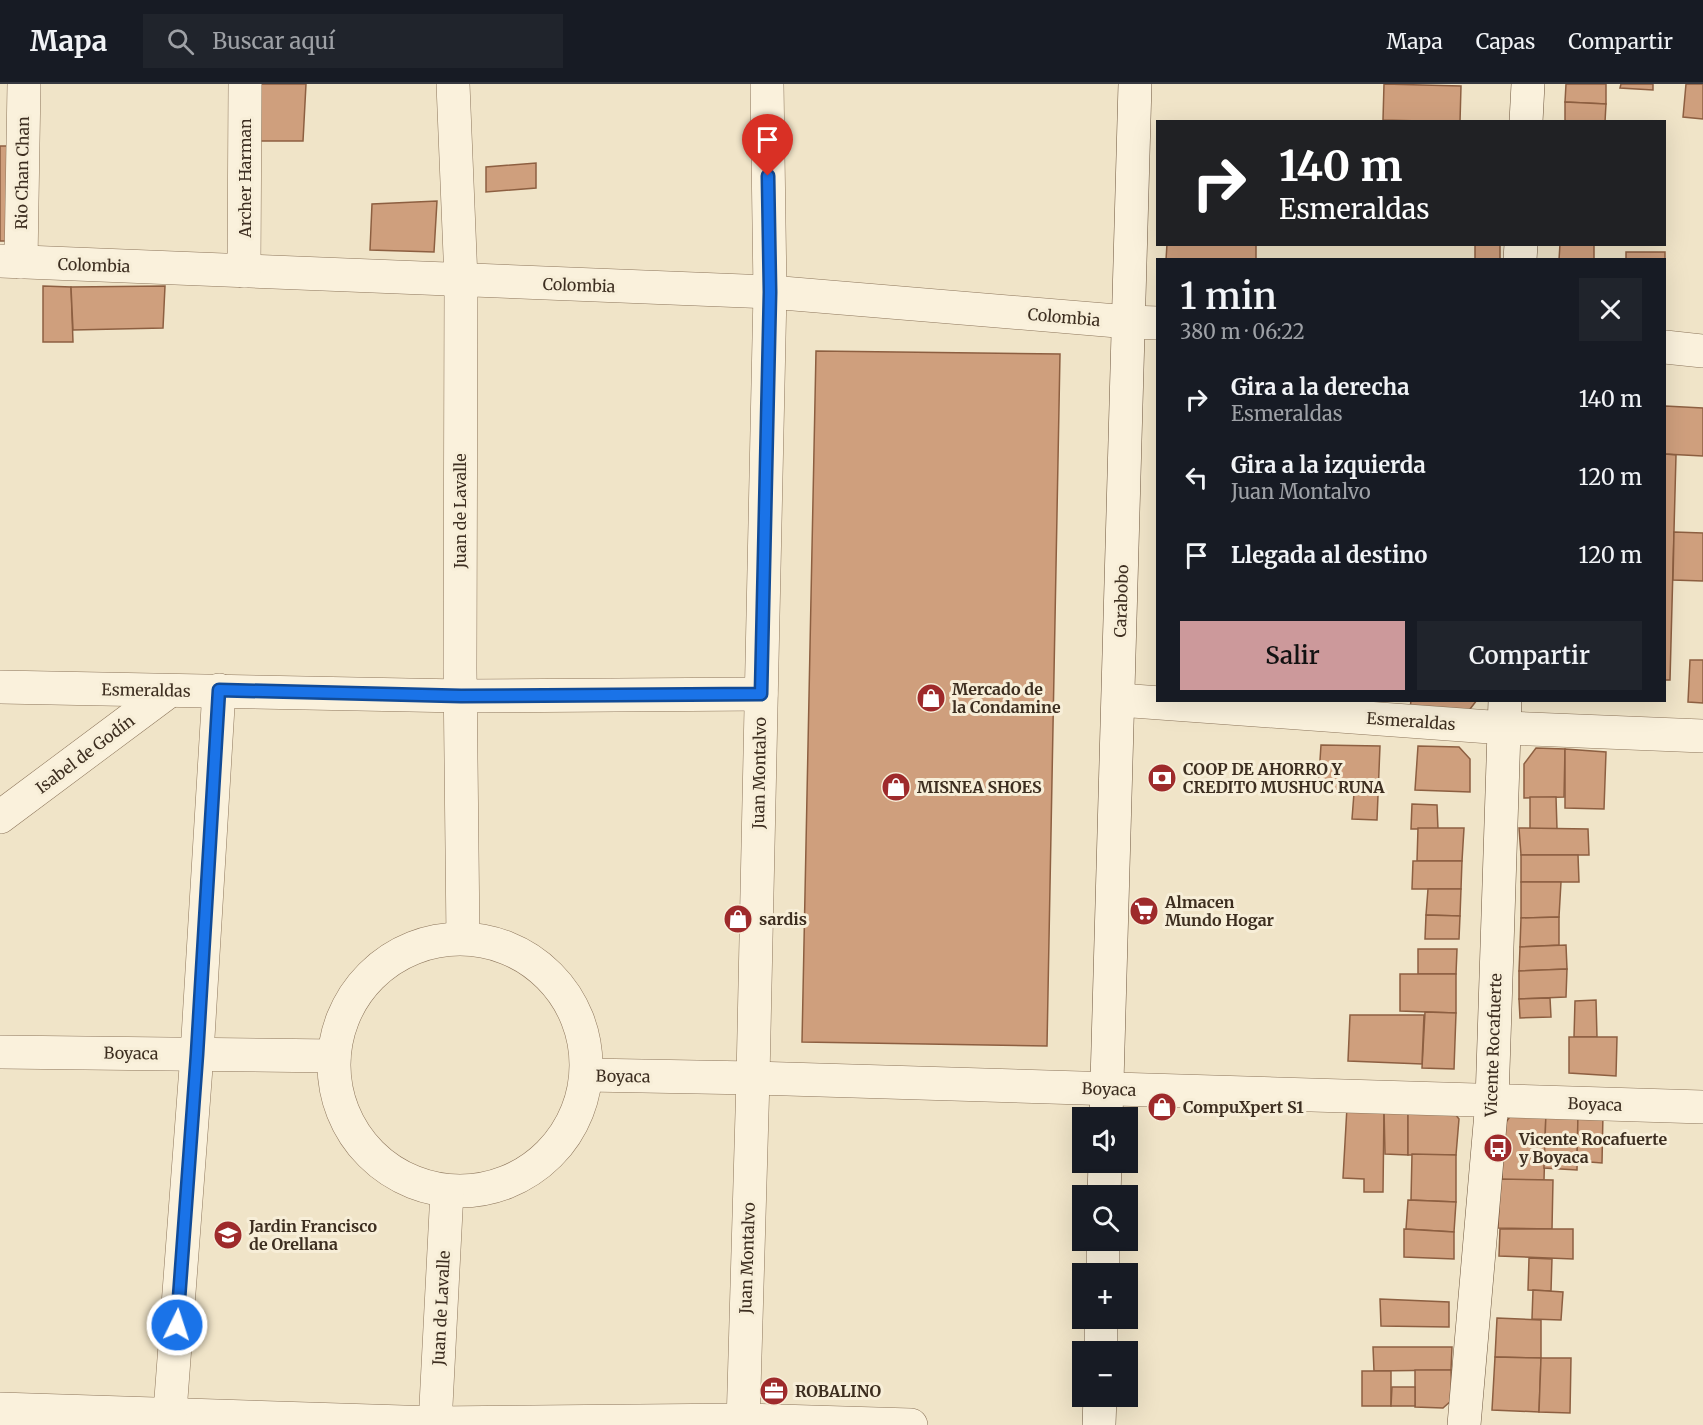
<!DOCTYPE html>
<html lang="es">
<head>
<meta charset="utf-8">
<style>
  body { margin:0; font-family:Merriweather,serif; background:#20242c; color:#f1f3f6; height:100vh; display:flex; flex-direction:column; font-size:22px; white-space:nowrap }
  * { box-sizing:border-box; margin:0 }
  p { font-size:20px; color:#9ea1a6 }
  .icon { flex:none; width:33px; height:33px; fill:none; stroke:currentColor; stroke-width:2; stroke-linecap:round; stroke-linejoin:round }
  .map { position:relative; flex:1; overflow:hidden }
  .sheet { position:absolute; left:1156px; top:174px; width:510px; height:444px; display:flex; flex-direction:column; background:#171b24; border-radius:0px; box-shadow:0 6px 24px #0002 }
  .sheet>* { flex:none }
  .guide { position:absolute; left:1156px; top:36px; width:510px; height:126px; border-radius:0px; box-shadow:0 6px 24px #0002; background:#202124; color:#fff; overflow:hidden }
  .fabs { position:absolute; left:1072px; top:1023px; display:grid; gap:12px }
  .fabs a { display:grid; place-items:center; width:66px; height:66px; border-radius:0px; background:#171b24; box-shadow:0 6px 24px #0002; font-size:30px }
  .pin { position:absolute; display:grid; place-items:center; width:51px; height:51px; color:#fff; margin:-62px -26px; border-radius:50% 50% 50% 0; rotate:-45deg; box-shadow:0 0 6px #0007 }
  .pin .icon { rotate:45deg }
  .me { position:absolute; width:66px; margin:-33px; rotate:4deg; stroke-linejoin:round; filter:drop-shadow(0 0 4px #0008) }
  .turn { display:flex; align-items:center; gap:21px; height:126px; padding:0 24px; font-size:27px }
  .turn .icon { width:78px; height:78px; stroke-width:2.5 }
  .turn b { display:block; font-size:42px; line-height:51px }
  .round { display:grid; place-items:center; flex:none; width:63px; height:63px; border-radius:0px; background:#20242c }
  .overview { display:flex; align-items:center; justify-content:space-between; height:102px; padding:0 24px }
  h1 { font-size:36px; font-weight:600; line-height:45px }
  .primary-button { display:flex; gap:12px; margin-top:auto; padding:12px 24px }
  .primary-button a { flex:1; height:69px; border-radius:0px; background:#cc999b; color:#111; font-size:24px; font-weight:600; line-height:69px; text-align:center }
  .primary-button a+a { background:#20242c; color:#f1f3f6 }
  ul { padding:0; list-style:none }
  li { display:flex; align-items:center; gap:18px; height:78px; padding:0 24px }
  li div { flex:1 }
  li b { display:block; font-size:22px }
  li em { font-style:normal }
  header { display:flex; align-items:center; gap:36px; box-sizing:border-box; height:84px; padding:0 30px; background:#171b24; border-bottom:2px solid #363941 }
  header strong { font-size:28px }
  nav { display:flex; gap:33px; margin-inline-start:auto; font-size:21px }
  .search { width:420px; height:54px; background:#20242c; display:flex; align-items:center; gap:15px; box-sizing:border-box; padding:0 21px; border-radius:0px; color:#9ea1a6; font-size:22px }
  .map>svg:first-child { display:block }
  .building { fill:#cf9f7d; stroke:#8d5f41; stroke-width:1.5 }
  .lines { fill:none; stroke-linecap:round; stroke-linejoin:round }
  .street-casing { stroke:#8d765c; stroke-width:34 }
  .secondary-casing { stroke:#6f573f; stroke-width:34 }
  .street { stroke:#faf1dc; stroke-width:33 }
  .secondary { stroke:#faf1dc; stroke-width:33 }
  .route-casing { stroke:#114b97; stroke-width:15 }
  .route { stroke:#1a73e8; stroke-width:10 }
  .labels { text-anchor:middle; stroke-width:6; stroke-linejoin:round; paint-order:stroke }
  .street-label { font-size:16px; fill:#3d2e20; stroke:#f7eed8 }
  .poi-label { font-size:16px; font-weight:bold; fill:#3d2e20; stroke:#f7eed8; text-anchor:start }
</style>
</head>
<body>
<header>
<strong>Mapa</strong>
<div class="search"><svg class="icon" aria-label="search" viewBox="0 0 24 24"><circle cx="10" cy="10" r="6"/><path d="M15 15l6 6"/></svg>Buscar aquí</div>
<nav><a>Mapa</a><a>Capas</a><a>Compartir</a></nav>
</header>
<div class="map">
<svg width="1703" height="1341" viewBox="0 0 1703 1341">
  <rect width="100%" height="100%" fill="#f0e4c8"/>
  <g class="building">
    <polygon points="249,0 306,0 303,57 249,57"/>
    <polygon points="1384,0 1461,2 1460,38 1383,36"/>
    <polygon points="1566,0 1606,0 1606,20 1565,18"/>
    <polygon points="1621,0 1653,0 1653,6 1620,4"/>
    <polygon points="1686,0 1703,0 1703,35 1683,33"/>
    <polygon points="1565,18 1606,20 1605,38 1565,38"/>
    <polygon points="0,62 15,62 12,157 0,157"/>
    <polygon points="536,79 536,104 486,108 486,83"/>
    <polygon points="437,117 434,168 370,166 372,120"/>
    <polygon points="1167,160 1256,160 1256,176 1166,176"/>
    <rect x="1475" y="160" width="25" height="16"/>
    <polygon points="1560,160 1594,160 1594,176 1559,176"/>
    <rect x="1626" y="168" width="39" height="8"/>
    <polygon points="43,202 71,203 73,258 43,258"/>
    <polygon points="165,202 163,244 73,246 71,203"/>
    <polygon points="816,267 1060,270 1047,962 802,958"/>
    <polygon points="1665,322 1703,324 1703,372 1665,370"/>
    <polygon points="1665,370 1676,371 1670,596 1665,596"/>
    <polygon points="1674,448 1703,449 1703,497 1673,496"/>
    <polygon points="1690,576 1703,576 1703,619 1688,618"/>
    <polygon points="1411,616 1477,616 1467,629 1410,626"/>
    <polygon points="1321,661 1380,662 1377,736 1352,735 1354,709 1318,707"/>
    <polygon points="1418,662 1459,663 1470,675 1470,708 1415,706"/>
    <polygon points="1536,664 1565,665 1564,713 1524,714 1524,680"/>
    <polygon points="1565,665 1606,668 1604,725 1565,724"/>
    <polygon points="1530,713 1556,713 1557,745 1530,745"/>
    <polygon points="1412,720 1437,721 1438,745 1411,745"/>
    <polygon points="1418,744 1464,744 1462,777 1417,777"/>
    <polygon points="1519,744 1588,745 1589,771 1521,771"/>
    <polygon points="1521,771 1578,771 1579,798 1521,798"/>
    <polygon points="1413,777 1462,777 1461,805 1412,805"/>
    <polygon points="1521,798 1561,798 1559,833 1521,834"/>
    <polygon points="1428,805 1461,805 1460,832 1426,831"/>
    <polygon points="1426,831 1460,832 1459,855 1425,855"/>
    <polygon points="1559,833 1559,861 1520,863 1521,834"/>
    <polygon points="1566,861 1567,885 1519,887 1520,863"/>
    <polygon points="1418,865 1457,865 1456,890 1418,890"/>
    <polygon points="1567,885 1566,913 1519,915 1519,887"/>
    <polygon points="1400,890 1456,890 1456,929 1400,927"/>
    <polygon points="1550,914 1551,933 1520,934 1519,915"/>
    <polygon points="1596,916 1597,953 1574,953 1575,917"/>
    <polygon points="1425,928 1456,929 1454,985 1422,984"/>
    <polygon points="1350,931 1424,931 1422,980 1348,977"/>
    <polygon points="1569,953 1617,953 1616,992 1569,989"/>
    <polygon points="1347,1023 1384,1025 1383,1108 1364,1108 1364,1095 1343,1094"/>
    <polygon points="1384,1025 1408,1026 1408,1071 1385,1070"/>
    <polygon points="1408,1026 1452,1026 1459,1035 1456,1071 1408,1071"/>
    <polygon points="1546,1028 1544,1096 1502,1096 1503,1042 1512,1030"/>
    <polygon points="1546,1028 1578,1029 1577,1086 1544,1084"/>
    <polygon points="1578,1029 1603,1029 1602,1079 1577,1077"/>
    <polygon points="1412,1070 1456,1071 1456,1118 1411,1116"/>
    <polygon points="1500,1095 1553,1096 1552,1145 1498,1144"/>
    <polygon points="1408,1116 1456,1118 1454,1148 1406,1145"/>
    <polygon points="1404,1145 1454,1148 1454,1175 1404,1173"/>
    <polygon points="1500,1145 1573,1145 1573,1175 1499,1172"/>
    <polygon points="1529,1174 1552,1175 1551,1207 1528,1206"/>
    <polygon points="1533,1206 1563,1208 1561,1236 1532,1235"/>
    <polygon points="1380,1215 1449,1218 1449,1243 1381,1242"/>
    <polygon points="1497,1234 1541,1236 1541,1274 1495,1273"/>
    <polygon points="1373,1263 1452,1263 1451,1286 1374,1287"/>
    <polygon points="1495,1273 1541,1274 1539,1328 1492,1326"/>
    <polygon points="1541,1274 1571,1274 1570,1329 1539,1328"/>
    <polygon points="1415,1286 1451,1286 1452,1316 1443,1324 1415,1323"/>
    <rect x="1362" y="1287" width="29" height="35"/>
    <polygon points="1392,1303 1415,1303 1415,1322 1391,1322"/>
  </g>
  <g class="lines">
    <g class="street-casing">
      <g id="street">
        <polyline points="453,0 461,196 460,585 463,854"/>
        <polyline points="0,177 770,208 1129,238 1158,239"/>
        <polyline points="21,178 24,0"/>
        <polyline points="244,187 245,0"/>
        <polyline points="1665,263 1703,267"/>
        <polyline points="0,603 461,612 761,610"/>
        <polyline points="1119,616 1504,644 1703,652"/>
        <polyline points="0,733 169,607"/>
        <circle cx="460" cy="981" r="126"/>
        <polyline points="0,968 334,972"/>
        <polyline points="587,991 753,994 1703,1023"/>
        <polyline points="0,1325 435,1339 743,1336 911,1341"/>
        <polyline points="169,1341 197,970 219,606"/>
        <polyline points="435,1341 447,1107"/>
        <polyline points="743,1341 753,994 770,208 767,0"/>
      </g>
    </g>
    <g class="secondary-casing">
      <g id="secondary">
        <polyline points="1526,38 1528,0"/>
        <polyline points="1520,176 1521,160"/>
        <polyline points="1106,1034 1135,0"/>
        <polyline points="1104,1112 1105,1078"/>
        <polyline points="1103,1190 1103,1156"/>
        <polyline points="1101,1268 1101,1234"/>
        <polyline points="1099,1341 1100,1312"/>
        <polyline points="1464,1341 1492,1017 1505,616"/>
      </g>
    </g>
    <use href="#street" class="street"/>
    <use href="#secondary" class="secondary"/>
  </g>
  <g class="lines">
    <g class="route-casing">
      <polyline id="route" points="177,1241 197,970 219,606 461,612 761,610 770,208 768,92"/>
    </g>
    <use href="#route" class="route"/>
  </g>
  <defs>
    <g id="shop-disc" transform="scale(1.5)"><circle r="9.5" fill="#9e2a2b" stroke="#f7eed8"/><path d="M-5-2.5h2.3a2.7 3.5 0 0 1 5.4 0H5L5.5 6h-11ZM-1.5-2.5h3a1.5 2.3 0 0 0-3 0Z" fill="#fff"/></g>
    <g id="bank-disc" transform="scale(1.5)"><circle r="9.5" fill="#9e2a2b" stroke="#f7eed8"/><path d="M-6-4H6V4H-6ZM0-2.3a2.3 2.3 0 1 0 0 4.6a2.3 2.3 0 1 0 0-4.6Z" fill="#fff"/></g>
    <g id="supermarket-disc" transform="scale(1.5)"><circle r="9.5" fill="#9e2a2b" stroke="#f7eed8"/><path d="M-6-5.5h2.5l.6 2H6L4.5 2H-2.5L-4.4-4H-6ZM-1.5 3.2a1.3 1.3 0 1 0 .1 0ZM3 3.2a1.3 1.3 0 1 0 .1 0Z" fill="#fff"/></g>
    <g id="bus-disc" transform="scale(1.5)"><circle r="9.5" fill="#9e2a2b" stroke="#f7eed8"/><path d="M-5-6H5V4H4V6H2V4H-2V6H-4V4H-5ZM-3.5-4V0h7V-4ZM-3.5 1.2v1.5H-2V1.2ZM2 1.2v1.5H3.5V1.2Z" fill="#fff"/></g>
    <g id="school-disc" transform="scale(1.5)"><circle r="9.5" fill="#9e2a2b" stroke="#f7eed8"/><path d="M0-5L7-2L0 1L-7-2ZM-4 1L0 2.5L4 1V4Q0 6-4 4Z" fill="#fff"/></g>
    <g id="office-disc" transform="scale(1.5)"><circle r="9.5" fill="#9e2a2b" stroke="#f7eed8"/><path d="M-6-3h4V-5.5h4V-3h4V5H-6ZM-1-4.5V-3h2v-1.5ZM-6 0V1H6V0Z" fill="#fff"/></g>
  </defs>
  <g fill-rule="evenodd">
    <use href="#shop-disc" x="931" y="614"/>
    <use href="#bank-disc" x="1162" y="694"/>
    <use href="#shop-disc" x="896" y="703"/>
    <use href="#supermarket-disc" x="1144" y="827"/>
    <use href="#shop-disc" x="738" y="835"/>
    <use href="#shop-disc" x="1162" y="1023"/>
    <use href="#bus-disc" x="1498" y="1064"/>
    <use href="#school-disc" x="228" y="1151"/>
    <use href="#office-disc" x="774" y="1307"/>
  </g>
  <g class="labels">
    <g class="street-label">
      <text transform="translate(22 89) rotate(-89)" y="6">Rio Chan Chan</text>
      <text transform="translate(245 94) rotate(-90)" y="6">Archer Harman</text>
      <text transform="translate(94 181) rotate(2)" y="6">Colombia</text>
      <text transform="translate(579 201) rotate(2)" y="6">Colombia</text>
      <text transform="translate(1064 233) rotate(5)" y="6">Colombia</text>
      <text transform="translate(460 427) rotate(-90)" y="6">Juan de Lavalle</text>
      <text transform="translate(1121 517) rotate(-88)" y="6">Carabobo</text>
      <text transform="translate(146 606) rotate(1)" y="6">Esmeraldas</text>
      <text transform="translate(1411 637) rotate(4)" y="6">Esmeraldas</text>
      <text transform="translate(85 670) rotate(-37)" y="6">Isabel de Godín</text>
      <text transform="translate(759 689) rotate(-89)" y="6">Juan Montalvo</text>
      <text transform="translate(1493 961) rotate(-88)" y="6">Vicente Rocafuerte</text>
      <text transform="translate(131 969) rotate(1)" y="6">Boyaca</text>
      <text transform="translate(623 992) rotate(1)" y="6">Boyaca</text>
      <text transform="translate(1109 1005) rotate(2)" y="6">Boyaca</text>
      <text transform="translate(1595 1020) rotate(2)" y="6">Boyaca</text>
      <text transform="translate(747 1174) rotate(-88)" y="6">Juan Montalvo</text>
      <text transform="translate(441 1224) rotate(-87)" y="6">Juan de Lavalle</text>
    </g>
    <g class="poi-label">
      <text x="952" y="611">Mercado de<tspan x="952" dy="18">la Condamine</tspan></text>
      <text x="1183" y="691">COOP DE AHORRO Y<tspan x="1183" dy="18">CREDITO MUSHUC RUNA</tspan></text>
      <text x="917" y="709">MISNEA SHOES</text>
      <text x="1165" y="824">Almacen<tspan x="1165" dy="18">Mundo Hogar</tspan></text>
      <text x="759" y="841">sardis</text>
      <text x="1183" y="1029">CompuXpert S1</text>
      <text x="1519" y="1061">Vicente Rocafuerte<tspan x="1519" dy="18">y Boyaca</tspan></text>
      <text x="249" y="1148">Jardin Francisco<tspan x="249" dy="18">de Orellana</tspan></text>
      <text x="795" y="1313">ROBALINO</text>
    </g>
  </g>
</svg>
<div class="fabs">
<a><svg class="icon" aria-label="sound" viewBox="0 0 24 24"><path d="M4 9h4l5-4v14l-5-4H4zM17 9q2 3 0 6"/></svg></a>
<a><svg class="icon" aria-label="search" viewBox="0 0 24 24"><circle cx="10" cy="10" r="6"/><path d="M15 15l6 6"/></svg></a>
<a>+</a>
<a>−</a>
</div>
<div class="pin" style="left:768px;top:92px;background:#d93025"><svg class="icon" aria-label="arrive" viewBox="0 0 24 24"><path d="M6 21V4h12l-3 4 3 4H6"/></svg></div>
<svg class="me" style="left:177px;top:1241px" viewBox="-20 -20 40 40"><circle r="17" fill="#1a73e8" stroke="#fff" stroke-width="3"/><path d="M0-11L8 9 0 5-8 9z" fill="#fff"/></svg>
<div class="guide">
<div class="turn"><svg class="icon" aria-label="right" viewBox="0 0 24 24"><path d="M7 20v-9h11M14 6l5 5-5 5"/></svg><div><b>140 m</b>Esmeraldas</div></div>
</div>
<section class="sheet">
<div class="overview"><div><h1>1 min</h1><p>380 m · 06:22</p></div><a class="round"><svg class="icon" aria-label="close" viewBox="0 0 24 24"><path d="M6 6l12 12M18 6L6 18"/></svg></a></div>
<ul>
<li><svg class="icon" aria-label="right" viewBox="0 0 24 24"><path d="M7 20v-9h11M14 6l5 5-5 5"/></svg><div><b>Gira a la derecha</b><p>Esmeraldas</p></div><em>140 m</em></li>
<li><svg class="icon" aria-label="left" viewBox="0 0 24 24"><path d="M17 20v-9H6M10 6l-5 5 5 5"/></svg><div><b>Gira a la izquierda</b><p>Juan Montalvo</p></div><em>120 m</em></li>
<li><svg class="icon" aria-label="arrive" viewBox="0 0 24 24"><path d="M6 21V4h12l-3 4 3 4H6"/></svg><div><b>Llegada al destino</b></div><em>120 m</em></li>
</ul>
<div class="primary-button"><a>Salir</a><a>Compartir</a></div>
</section>
</div>
</body>
</html>
